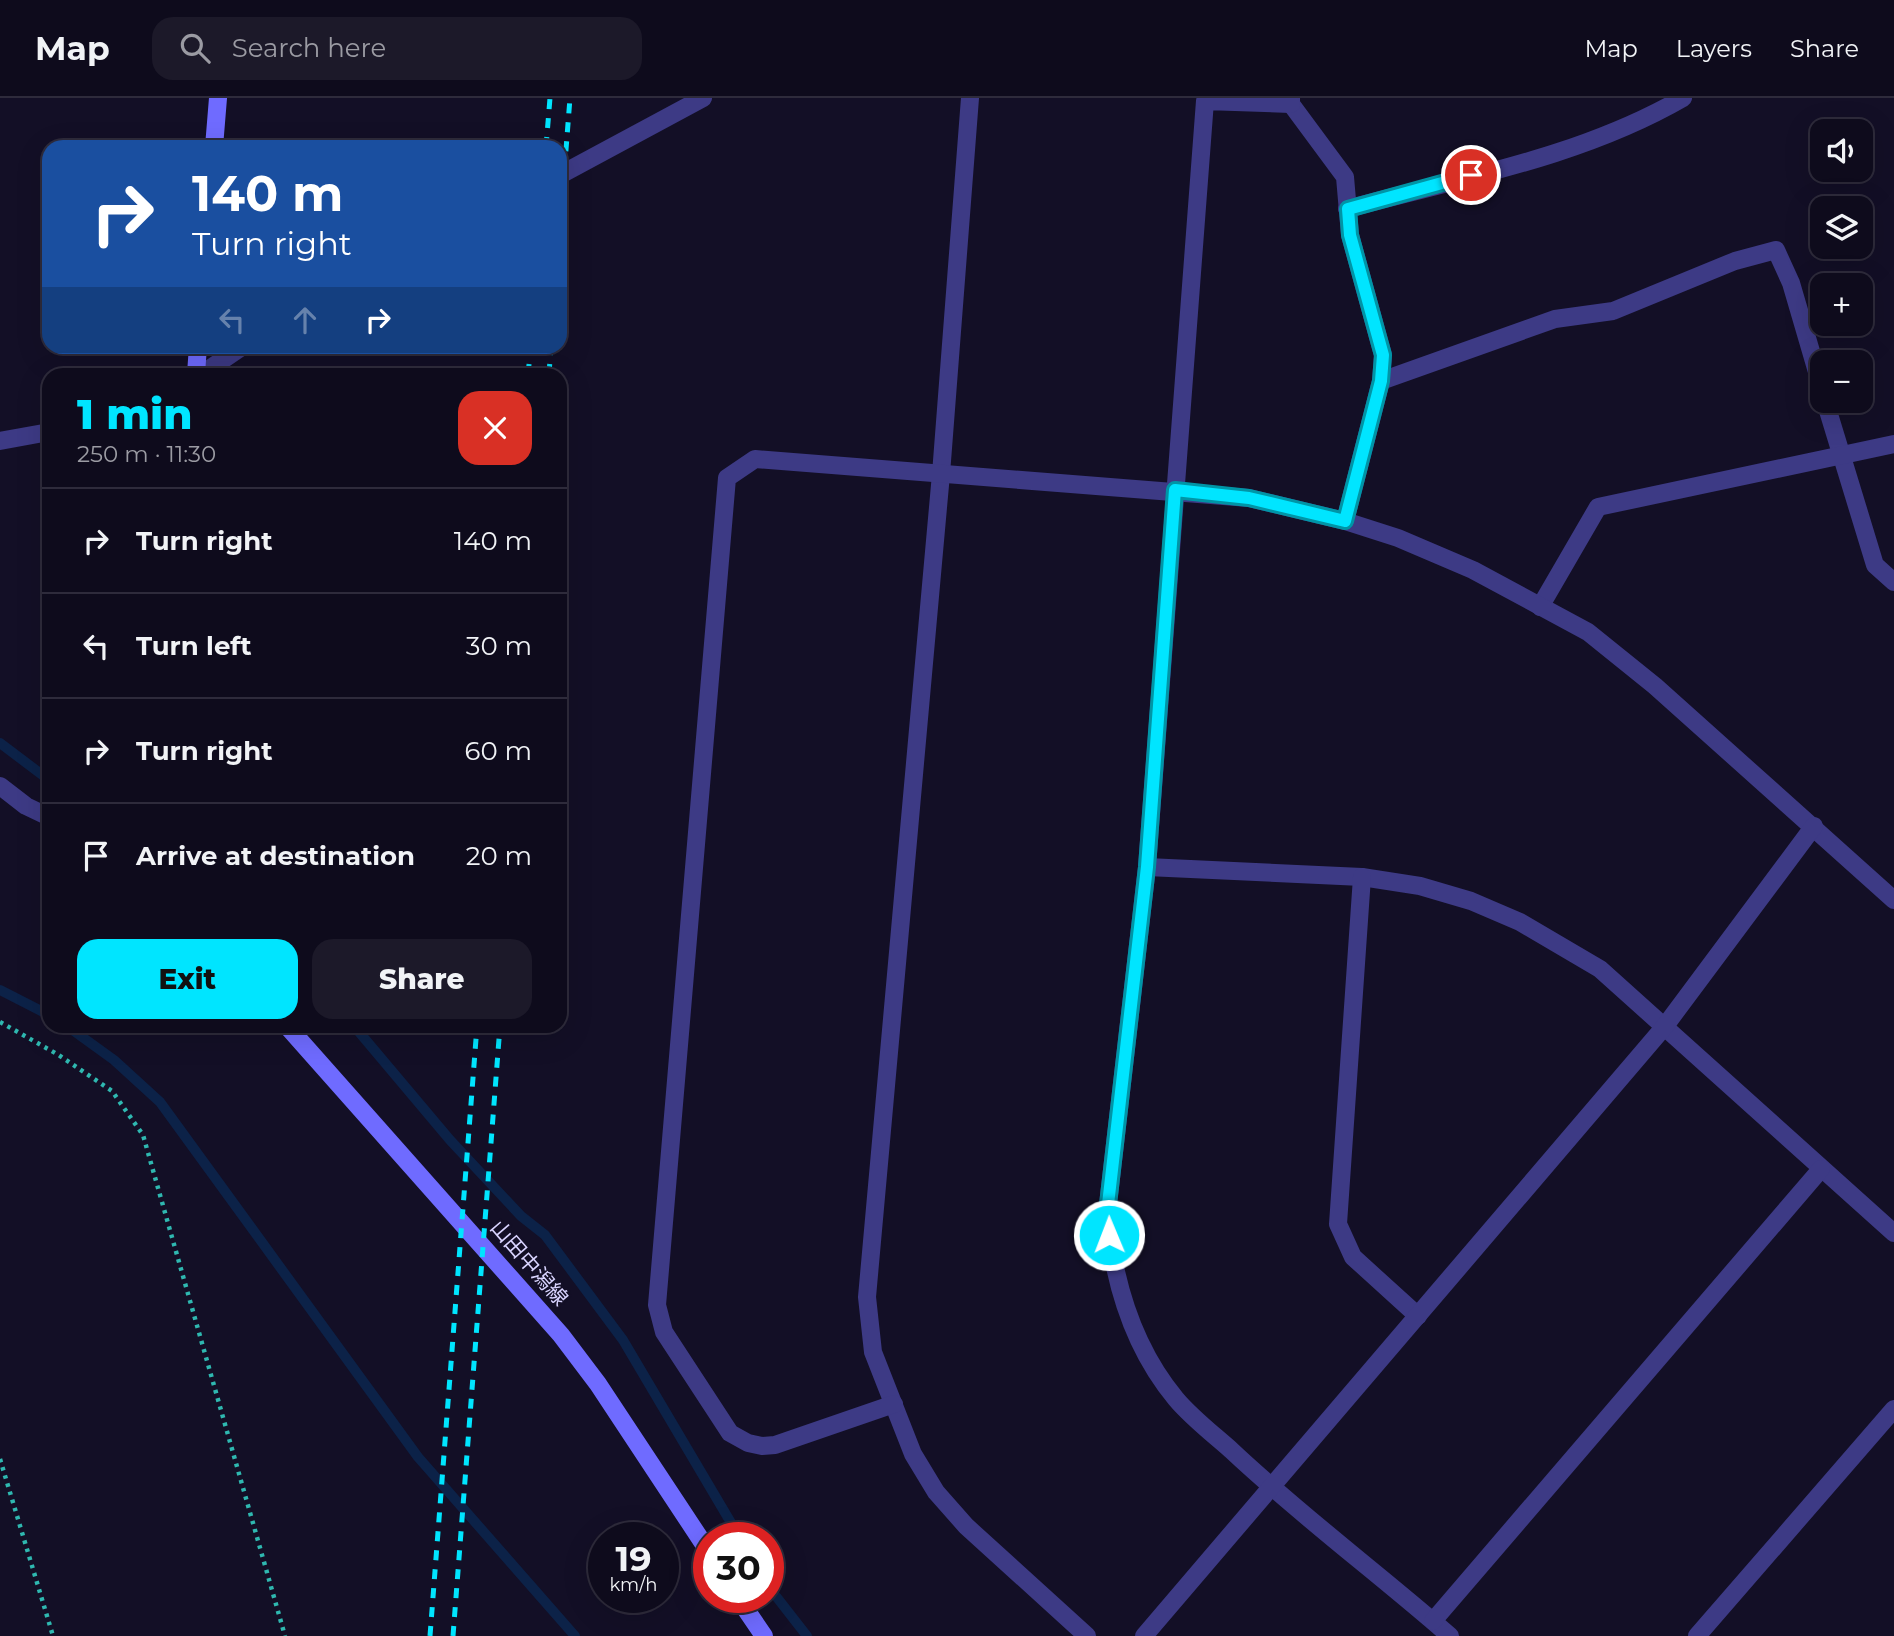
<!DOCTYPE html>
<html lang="en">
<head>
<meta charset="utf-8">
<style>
  body { margin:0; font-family:Montserrat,"Noto Sans JP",sans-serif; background:#1c1929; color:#f1f3f6; height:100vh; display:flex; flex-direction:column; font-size:26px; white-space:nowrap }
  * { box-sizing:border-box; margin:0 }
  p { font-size:23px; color:#9b9ba3 }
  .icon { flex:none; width:38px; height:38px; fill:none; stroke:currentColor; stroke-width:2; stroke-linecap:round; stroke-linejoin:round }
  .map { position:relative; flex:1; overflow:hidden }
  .panel { position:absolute; left:42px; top:270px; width:525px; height:665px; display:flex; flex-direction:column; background:#0e0b1c; border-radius:21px; box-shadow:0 7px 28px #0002,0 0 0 2px #2e2b3b }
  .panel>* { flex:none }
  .hud { position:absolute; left:42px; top:42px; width:525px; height:214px; border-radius:21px; box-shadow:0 7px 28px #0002,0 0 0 2px #2e2b3b; background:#1a4fa0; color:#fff; overflow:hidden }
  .fabs { position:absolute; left:1810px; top:21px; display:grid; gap:14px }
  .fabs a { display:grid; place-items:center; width:63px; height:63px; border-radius:14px; background:#0e0b1c; box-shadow:0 7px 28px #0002,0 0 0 2px #2e2b3b; font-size:35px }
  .speed { position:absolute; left:588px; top:1424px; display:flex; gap:14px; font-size:35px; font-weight:700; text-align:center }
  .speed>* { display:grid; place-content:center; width:91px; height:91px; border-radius:50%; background:#0e0b1c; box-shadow:0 7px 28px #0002,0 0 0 2px #2e2b3b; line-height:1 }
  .speed small { font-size:18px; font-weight:400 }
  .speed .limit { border:10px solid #d22; background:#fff; color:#111 }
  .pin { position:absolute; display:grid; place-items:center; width:60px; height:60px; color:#fff; margin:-30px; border:4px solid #fff; border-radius:50%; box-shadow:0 2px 7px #0007 }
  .me { position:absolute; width:77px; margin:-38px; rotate:359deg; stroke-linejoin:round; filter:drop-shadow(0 0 5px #0008) }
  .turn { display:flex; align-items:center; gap:24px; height:147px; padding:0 35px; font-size:32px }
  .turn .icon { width:91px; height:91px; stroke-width:2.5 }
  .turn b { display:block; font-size:49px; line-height:60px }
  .lanes { display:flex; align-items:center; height:66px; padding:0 35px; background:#0003; justify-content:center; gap:35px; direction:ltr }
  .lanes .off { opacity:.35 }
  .round { display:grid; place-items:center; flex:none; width:74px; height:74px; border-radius:21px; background:#1c1929 }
  .head { display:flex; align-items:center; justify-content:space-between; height:119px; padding:0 35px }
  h1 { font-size:42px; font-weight:800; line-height:52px; color:#00e5ff }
  .cta { display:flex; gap:14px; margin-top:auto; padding:14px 35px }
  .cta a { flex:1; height:80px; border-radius:21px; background:#00e5ff; color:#111; font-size:28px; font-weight:800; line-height:80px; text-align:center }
  .cta a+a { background:#1c1929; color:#f1f3f6 }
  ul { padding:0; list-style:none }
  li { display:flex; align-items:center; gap:21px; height:105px; padding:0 35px; border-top:2px solid #2e2b3b }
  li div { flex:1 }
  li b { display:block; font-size:26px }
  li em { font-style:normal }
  header { display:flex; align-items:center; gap:42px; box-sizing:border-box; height:98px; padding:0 35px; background:#0e0b1c; border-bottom:2px solid #2e2b3b }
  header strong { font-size:33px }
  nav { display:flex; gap:38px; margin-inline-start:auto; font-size:24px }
  .search { width:490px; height:63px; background:#1c1929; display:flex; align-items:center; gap:18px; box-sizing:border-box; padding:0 24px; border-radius:21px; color:#9b9ba3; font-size:26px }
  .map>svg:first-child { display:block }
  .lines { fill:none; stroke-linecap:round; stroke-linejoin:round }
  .stream { stroke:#0c2248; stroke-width:10 }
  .path { stroke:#2fb8b0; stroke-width:4.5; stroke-dasharray:3.5 5; stroke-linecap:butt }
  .minor { stroke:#3d3a85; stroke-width:18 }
  .secondary { stroke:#6f6bff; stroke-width:18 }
  .rail { stroke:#00e5ff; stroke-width:5; stroke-dasharray:10 9; stroke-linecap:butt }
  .route-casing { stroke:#0095a6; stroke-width:18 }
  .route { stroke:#00e5ff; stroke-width:12 }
  .labels { text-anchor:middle; stroke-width:5; stroke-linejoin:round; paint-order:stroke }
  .street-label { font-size:21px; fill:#d9d4ff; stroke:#130f26 }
</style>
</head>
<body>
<header>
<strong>Map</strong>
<div class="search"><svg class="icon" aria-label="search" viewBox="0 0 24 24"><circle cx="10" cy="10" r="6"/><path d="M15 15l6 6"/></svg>Search here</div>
<nav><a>Map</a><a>Layers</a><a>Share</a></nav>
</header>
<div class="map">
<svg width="1894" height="1538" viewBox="0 0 1894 1538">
  <rect width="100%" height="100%" fill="#130f26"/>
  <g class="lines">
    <g class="stream">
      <polyline points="0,645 49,682"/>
      <polyline points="0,892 49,917"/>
      <polyline points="67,928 114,962 160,1004 418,1359 575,1538"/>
      <polyline points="354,928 450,1042 521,1118 545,1137 623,1242 740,1440"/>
      <polyline points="768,1488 807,1538"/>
    </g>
    <g class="path">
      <polyline points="0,924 57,956 112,993 143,1037 285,1538"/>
      <polyline points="0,1361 53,1538"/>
    </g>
    <g class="minor">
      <polyline points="970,0 941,376 867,1199 873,1254 913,1356 936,1394 966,1428 1087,1538"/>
      <polyline points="1291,0 1291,6 1345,79 1350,137 1383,257 1381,283 1345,423"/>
      <path d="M1291 6 1205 3 1147 769 1107 1115C1113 1182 1132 1248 1176 1301 1192 1320 1213 1336 1231 1352 1301 1418 1378 1475 1450 1538"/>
      <polyline points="560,77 703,0"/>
      <path d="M1347 111C1461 80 1581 59 1683 0"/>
      <polyline points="202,276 243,248"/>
      <polyline points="1381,283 1555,221 1613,213 1735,163 1776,152 1791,185 1822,291"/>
      <polyline points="1825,303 1875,467 1894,484"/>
      <polyline points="0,343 49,334"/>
      <polyline points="1540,509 1598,409 1894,346"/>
      <polyline points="0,688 26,708 49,719"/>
      <polyline points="1147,769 1362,779 1420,788 1471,803 1520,824 1600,871 1894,1135"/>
      <polyline points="1362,779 1338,1126 1353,1159 1418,1218"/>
      <polyline points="894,1306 775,1347 762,1348 748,1345 730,1335 664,1234 657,1207 727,380 755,361 1249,400 1345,423 1398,440 1473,472 1588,534 1655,588 1894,802"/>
      <polyline points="1433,1523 1821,1071"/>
      <polyline points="1144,1538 1665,928 1814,728"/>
      <polyline points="1697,1538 1894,1311"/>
    </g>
    <g class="secondary">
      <polyline points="214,49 218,0"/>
      <polyline points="196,276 198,248"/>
      <polyline points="287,928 561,1237 598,1286 709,1454"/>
      <polyline points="738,1500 764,1538"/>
    </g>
    <g class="rail">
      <polyline points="546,49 550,0"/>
      <polyline points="560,129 570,0"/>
      <polyline points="528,276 531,248"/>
      <polyline points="549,276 551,248"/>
      <polyline points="430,1538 477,928"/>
      <polyline points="453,1538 500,928"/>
    </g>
  </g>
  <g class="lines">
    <g class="route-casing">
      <polyline id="route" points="1109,1137 1107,1115 1147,769 1175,392 1249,400 1345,423 1381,283 1383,257 1350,137 1348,111 1471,77"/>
    </g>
    <use href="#route" class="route"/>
  </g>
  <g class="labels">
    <g class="street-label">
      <text transform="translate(529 1165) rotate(49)" y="7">山田中潟線</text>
    </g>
  </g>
</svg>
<div class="fabs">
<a><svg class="icon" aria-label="sound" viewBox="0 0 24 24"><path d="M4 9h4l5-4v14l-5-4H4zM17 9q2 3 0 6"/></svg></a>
<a><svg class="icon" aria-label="layers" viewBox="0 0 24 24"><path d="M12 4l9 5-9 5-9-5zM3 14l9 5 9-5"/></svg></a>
<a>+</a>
<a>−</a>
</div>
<div class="speed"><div>19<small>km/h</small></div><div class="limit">30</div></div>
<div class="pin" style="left:1471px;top:77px;background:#d93025"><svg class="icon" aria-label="arrive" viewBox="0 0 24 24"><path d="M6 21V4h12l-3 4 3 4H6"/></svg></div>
<svg class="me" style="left:1109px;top:1137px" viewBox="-20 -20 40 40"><circle r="17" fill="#00e5ff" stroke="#fff" stroke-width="3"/><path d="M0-11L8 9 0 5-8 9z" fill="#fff"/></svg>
<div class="hud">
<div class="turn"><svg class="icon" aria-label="right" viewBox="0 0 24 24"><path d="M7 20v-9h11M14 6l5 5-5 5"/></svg><div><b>140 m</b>Turn right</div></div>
<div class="lanes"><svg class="icon off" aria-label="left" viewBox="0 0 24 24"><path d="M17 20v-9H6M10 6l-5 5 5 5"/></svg><svg class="icon off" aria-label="ahead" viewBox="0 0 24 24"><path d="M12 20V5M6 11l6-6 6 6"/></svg><svg class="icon" aria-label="right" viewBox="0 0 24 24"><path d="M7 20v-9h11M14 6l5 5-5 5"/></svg></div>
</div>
<section class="panel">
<div class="head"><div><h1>1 min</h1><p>250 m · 11:30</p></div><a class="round" style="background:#d93025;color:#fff"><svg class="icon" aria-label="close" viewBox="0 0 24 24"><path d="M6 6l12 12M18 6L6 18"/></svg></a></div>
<ul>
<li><svg class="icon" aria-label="right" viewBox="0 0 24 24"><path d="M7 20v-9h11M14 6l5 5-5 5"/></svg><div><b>Turn right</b></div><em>140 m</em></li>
<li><svg class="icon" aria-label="left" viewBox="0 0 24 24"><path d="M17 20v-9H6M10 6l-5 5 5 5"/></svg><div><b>Turn left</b></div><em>30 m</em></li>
<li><svg class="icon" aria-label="right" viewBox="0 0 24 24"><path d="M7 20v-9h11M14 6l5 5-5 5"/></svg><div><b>Turn right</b></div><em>60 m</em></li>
<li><svg class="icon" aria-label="arrive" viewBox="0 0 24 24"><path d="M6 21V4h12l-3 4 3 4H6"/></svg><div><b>Arrive at destination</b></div><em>20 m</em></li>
</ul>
<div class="cta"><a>Exit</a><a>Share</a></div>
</section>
</div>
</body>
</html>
